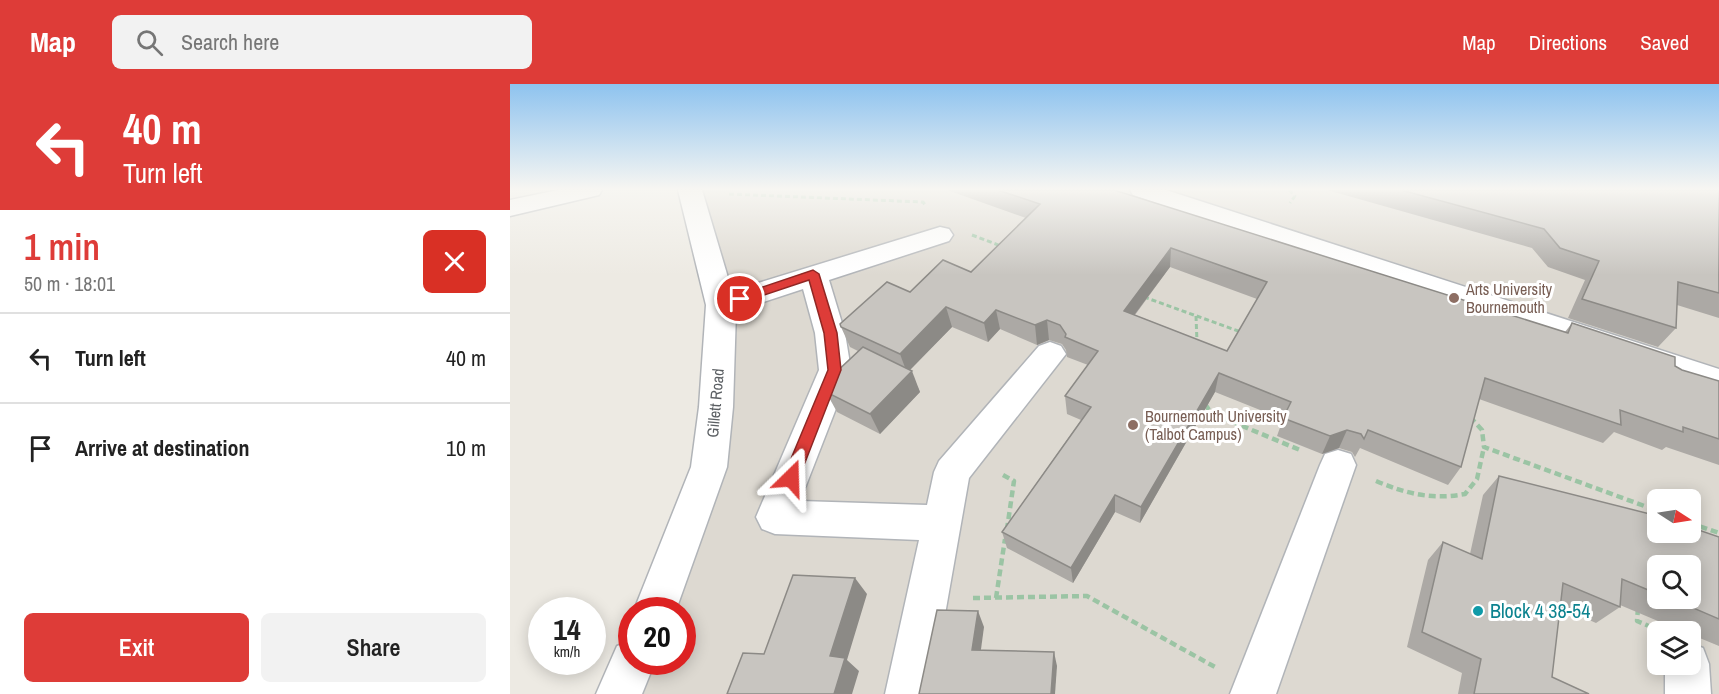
<!DOCTYPE html>
<html lang="en">
<head>
<meta charset="utf-8">
<style>
  body { margin:0; font-family:"Archivo Narrow",sans-serif; background:#f2f2f2; color:#222; height:100vh; display:flex; flex-direction:column; font-size:22px; white-space:nowrap }
  * { box-sizing:border-box; margin:0 }
  p { font-size:20px; color:#767676 }
  .icon { flex:none; width:33px; height:33px; fill:none; stroke:currentColor; stroke-width:2; stroke-linecap:round; stroke-linejoin:round }
  .map { position:relative; flex:1; overflow:hidden }
  .sheet { display:flex; flex-direction:column; background:#fff; width:510px }
  .sheet>* { flex:none }
  .guide { background:#de3c38; color:#fff; overflow:hidden }
  .needle { width:39px; rotate:102deg }
  .fabs { position:absolute; left:1137px; top:405px; display:grid; gap:12px }
  .fabs a { display:grid; place-items:center; width:54px; height:54px; border-radius:9px; background:#fff; box-shadow:0 3px 15px #0003; font-size:30px }
  .speed { position:absolute; left:18px; top:513px; display:flex; gap:12px; font-size:30px; font-weight:700; text-align:center }
  .speed>* { display:grid; place-content:center; width:78px; height:78px; border-radius:50%; background:#fff; box-shadow:0 3px 15px #0003; line-height:1 }
  .speed small { font-size:15px; font-weight:400 }
  .speed .limit { border:9px solid #d22; background:#fff; color:#111 }
  .pin { position:absolute; display:grid; place-items:center; width:51px; height:51px; color:#fff; margin:-26px; border:3px solid #fff; border-radius:50%; box-shadow:0 2px 6px #0007 }
  .me { position:absolute; width:66px; margin:-33px; rotate:22deg; stroke-linejoin:round; filter:drop-shadow(0 0 4px #0008) }
  .turn { display:flex; align-items:center; gap:21px; height:126px; padding:0 24px; font-size:27px }
  .turn .icon { width:78px; height:78px; stroke-width:2.5 }
  .turn b { display:block; font-size:42px; line-height:51px }
  .round { display:grid; place-items:center; flex:none; width:63px; height:63px; border-radius:9px; background:#f2f2f2 }
  .overview { display:flex; align-items:center; justify-content:space-between; height:102px; padding:0 24px }
  h1 { font-size:36px; font-weight:600; line-height:45px; color:#de3c38 }
  .primary-button { display:flex; gap:12px; margin-top:auto; padding:12px 24px }
  .primary-button a { flex:1; height:69px; border-radius:9px; background:#de3c38; color:#fff; font-size:24px; font-weight:600; line-height:69px; text-align:center }
  .primary-button a+a { background:#f2f2f2; color:#222 }
  ul { padding:0; list-style:none }
  li { display:flex; align-items:center; gap:18px; height:90px; padding:0 24px; border-top:2px solid #e0e0e0 }
  li div { flex:1 }
  li b { display:block; font-size:22px }
  li em { font-style:normal }
  header { display:flex; align-items:center; gap:36px; box-sizing:border-box; height:84px; padding:0 30px; background:#de3c38; color:#fff }
  header strong { font-size:28px }
  nav { display:flex; gap:33px; margin-inline-start:auto; font-size:21px }
  .search { width:420px; height:54px; background:#f2f2f2; display:flex; align-items:center; gap:15px; box-sizing:border-box; padding:0 21px; border-radius:9px; color:#767676; font-size:22px }
  main { display:flex; flex:1; min-height:0 }
  .map>svg:first-child { display:block }
  .education { fill:#ddd9d1; fill-rule:evenodd }
  .lines { fill:none; stroke-linecap:round; stroke-linejoin:round }
  .minor-casing { stroke:#b1b4b8; stroke-width:3 }
  .path-far1 { stroke:#9bc4a4; stroke-width:3; stroke-dasharray:5 3; stroke-linecap:butt }
  .path { stroke:#9bc4a4; stroke-width:4.5; stroke-dasharray:7 4; stroke-linecap:butt }
  .minor { fill:#fff; fill-rule:evenodd }
  .wall { fill:#aca9a5; fill-rule:evenodd }
  .shaded-wall { fill:#8c8a86 }
  .building { fill:#c8c5c0; stroke:#8c8a86; stroke-width:1.5; fill-rule:evenodd }
  .route { fill:#de3c38; stroke:#902724; stroke-width:1.5 }
  .education-dot { fill:#8d6e63; stroke:#fff; stroke-width:2 }
  .culture-dot { fill:#0f9aa8; stroke:#fff; stroke-width:2 }
  .labels { text-anchor:middle; stroke-width:6; stroke-linejoin:round; paint-order:stroke }
  .education-label { font-size:16px; fill:#785e54; stroke:#fff; text-anchor:start }
  .street-label { font-size:16px; fill:#5b5f63; stroke:#fff }
  .near-culture-label { font-size:20px; fill:#0d838f; stroke:#fff; text-anchor:start }
</style>
</head>
<body>
<header>
<strong>Map</strong>
<div class="search"><svg class="icon" aria-label="search" viewBox="0 0 24 24"><circle cx="10" cy="10" r="6"/><path d="M15 15l6 6"/></svg>Search here</div>
<nav><a>Map</a><a>Directions</a><a>Saved</a></nav>
</header>
<main>
<section class="sheet">
<div class="guide">
<div class="turn"><svg class="icon" aria-label="left" viewBox="0 0 24 24"><path d="M17 20v-9H6M10 6l-5 5 5 5"/></svg><div><b>40 m</b>Turn left</div></div>
</div>
<div class="overview"><div><h1>1 min</h1><p>50 m · 18:01</p></div><a class="round" style="background:#d93025;color:#fff"><svg class="icon" aria-label="close" viewBox="0 0 24 24"><path d="M6 6l12 12M18 6L6 18"/></svg></a></div>
<ul>
<li><svg class="icon" aria-label="left" viewBox="0 0 24 24"><path d="M17 20v-9H6M10 6l-5 5 5 5"/></svg><div><b>Turn left</b></div><em>40 m</em></li>
<li><svg class="icon" aria-label="arrive" viewBox="0 0 24 24"><path d="M6 21V4h12l-3 4 3 4H6"/></svg><div><b>Arrive at destination</b></div><em>10 m</em></li>
</ul>
<div class="primary-button"><a>Exit</a><a>Share</a></div>
</section>
<div class="map">
<svg width="1209" height="610" viewBox="0 0 1209 610">
  <rect width="100%" height="100%" fill="#edeae3"/>
  <path class="education" d="M180 106H1209V610H109L123 578H172V526H145L199 383 197 165ZM1148 416H1180V448H1148ZM1148 482H1180V514H1148ZM1148 548H1180V580H1148Z"/>
  <g class="lines">
    <g class="minor-casing">
      <g id="minor">
        <polygon points="48,106 92,106 89,111 0,132 0,116"/>
        <polygon points="168,106 192,106 222,207 430,143 439,145 443,151 439,157 319,196 335,249 341,286 290,417 417,421 424,388 429,377 529,262 540,258 551,262 556,270 459,394 421,610 375,610 409,456 265,450 252,445 246,433 309,286 305,249 293,205 226,227 223,323 217,383 166,526 124,526 181,383 189,323 196,221"/>
        <polygon points="620,106 656,106 1209,285 1209,311 623,111"/>
        <polygon points="828,366 841,370 846,381 766,610 720,610 810,381 815,370"/>
        <polygon points="122,557 122,578 145,578 132,610 86,610 107,562"/>
        <polygon points="1180,559 1193,564 1199,580 1201,610 1155,610 1155,580 1180,580"/>
      </g>
    </g>
    <g class="path-far1">
      <polyline points="779,106 785,112 780,119"/>
      <polyline points="219,110 413,118 416,122"/>
      <polyline points="462,151 491,162"/>
      <polyline points="634,213 731,248"/>
      <polyline points="686,232 687,258"/>
      <polyline points="694,318 696,321"/>
    </g>
    <g class="path">
      <polyline points="695,320 701,329 790,366"/>
      <polyline points="960,333 972,346 974,363 1148,427"/>
      <polyline points="493,391 504,397 497,445"/>
      <path d="M866 397C897 410 922 416 955 410L967 395 974 363"/>
      <polyline points="1180,439 1209,449"/>
      <polyline points="463,514 577,512 705,583"/>
      <polyline points="486,514 495,455"/>
      <polyline points="1128,524 1127,537 1153,548"/>
    </g>
    <use href="#minor" class="minor"/>
  </g>
  <g class="wall">
    <path d="M437 106H604L1055 248 1062 239 1172 286 1209 297V381L1156 363 1152 366 1104 348 1093 359 969 315 951 383 938 401 850 364 845 373 842 368 829 364 812 370 767 352 773 335 705 308 630 439 605 428 563 499 497 464 492 448 571 336 557 330 555 312 578 281 557 273 556 266 552 260 539 256 527 261 490 245 478 258 442 243 400 286 410 308 370 350 327 328 316 308 348 267 340 263 331 243 400 208 461 188 516 134ZM660 183 747 215 717 267 625 231Z"/>
    <polygon points="817,106 1209,106 1209,234 1167,221 1166,244 1148,263 1058,234 1075,196 1038,183 1022,164"/>
    <path d="M989 392 1209 453V562L1180 550V548H1174L1110 521V523L1086 539 1050 523 1042 593 1079 610H948L952 589 897 563 918 476 933 458 960 470 973 411ZM1148 482 1180 514H1148Z"/>
  </g>
  <g class="shaded-wall">
    <polygon points="661,164 660,183 613,246 614,227"/>
    <polygon points="436,223 442,243 397,289 390,270"/>
    <polygon points="486,226 490,245 478,258 474,239"/>
    <polygon points="537,236 539,256 527,261 525,241"/>
    <polygon points="402,287 410,308 370,350 360,330"/>
    <polygon points="709,289 705,308 630,439 631,423"/>
    <polygon points="837,346 829,364 812,370 820,352"/>
    <polygon points="605,411 605,428 563,499 561,484"/>
    <polygon points="345,494 357,510 337,576 349,587 342,610 324,610 320,572"/>
    <polygon points="468,527 474,543 469,580 462,566"/>
    <polygon points="544,568 547,582 545,610 541,610"/>
  </g>
  <g class="building">
    <path d="M488 106H604L1058 249 1062 239 1165 273V282L1172 286 1209 297V355L1173 343V348L1110 326 1111 341 975 294 951 383 858 346 854 355 851 350 837 346 820 352 773 334 781 318 709 289 631 423 605 411 561 484 492 448 581 323 555 312 588 267 555 253 556 250 550 241 537 236 525 241 486 226 474 239 436 223 390 270 331 243 330 240 377 198 400 208 433 176 461 188 530 120ZM661 164 757 198 717 267 614 227Z"/>
    <polygon points="891,106 1209,106 1209,209 1168,198 1166,244 1072,215 1089,177 1050,164 1034,145"/>
    <polygon points="353,263 402,287 360,330 316,308 322,292"/>
    <polygon points="989,392 1148,432 1148,448 1180,448 1180,443 1209,453 1209,535 1160,514 1180,514 1180,482 1148,482 1148,510 1112,495 1110,523 1053,499 1042,593 1079,610 964,610 971,575 912,548 933,458 972,475"/>
    <polygon points="283,491 345,494 320,572 335,574 324,610 217,610 233,569 254,570"/>
    <polygon points="427,526 468,527 462,566 544,568 541,610 409,610"/>
  </g>
  <linearGradient id="sky" x2="0" y2="1"><stop stop-color="#8ec3ef"/><stop offset="0.55" stop-color="#f7f6f2"/><stop offset="1" stop-color="#f7f6f2" stop-opacity="0"/></linearGradient>
  <rect width="1209" height="191" fill="url(#sky)"/>
  <polygon class="route" points="303,186 309,190 327,249 331,286 289,394 286,399 281,401 276,399 273,394 318,286 314,249 299,196 230,219 224,215 226,212"/>
  <g class="education-dot">
    <circle cx="944" cy="214" r="6"/>
    <circle cx="623" cy="341" r="6"/>
  </g>
  <circle class="culture-dot" cx="968" cy="527" r="6"/>
  <g class="labels">
    <g class="education-label">
      <text x="956" y="211">Arts University<tspan x="956" dy="18">Bournemouth</tspan></text>
      <text x="635" y="338">Bournemouth University<tspan x="635" dy="18">(Talbot Campus)</tspan></text>
    </g>
    <g class="street-label">
      <text transform="translate(205 319) rotate(-85)" y="6">Gillett Road</text>
    </g>
    <g class="near-culture-label">
      <text x="980" y="534">Block 4 38-54</text>
    </g>
  </g>
</svg>
<div class="fabs">
<a><svg class="needle" viewBox="-14 -14 28 28"><path d="M0-13l5 13h-10z" fill="#e53935"/><path d="M0 13l5-13h-10z" fill="#767676"/></svg></a>
<a><svg class="icon" aria-label="search" viewBox="0 0 24 24"><circle cx="10" cy="10" r="6"/><path d="M15 15l6 6"/></svg></a>
<a><svg class="icon" aria-label="layers" viewBox="0 0 24 24"><path d="M12 4l9 5-9 5-9-5zM3 14l9 5 9-5"/></svg></a>
</div>
<div class="speed"><div>14<small>km/h</small></div><div class="limit">20</div></div>
<div class="pin" style="left:230px;top:215px;background:#d93025"><svg class="icon" aria-label="arrive" viewBox="0 0 24 24"><path d="M6 21V4h12l-3 4 3 4H6"/></svg></div>
<svg class="me" style="left:281px;top:394px" viewBox="-20 -20 40 40"><path d="M0-17L14 15 0 8-14 15z" fill="#de3c38" stroke="#fff" stroke-width="4"/></svg>
</div>
</main>
</body>
</html>
